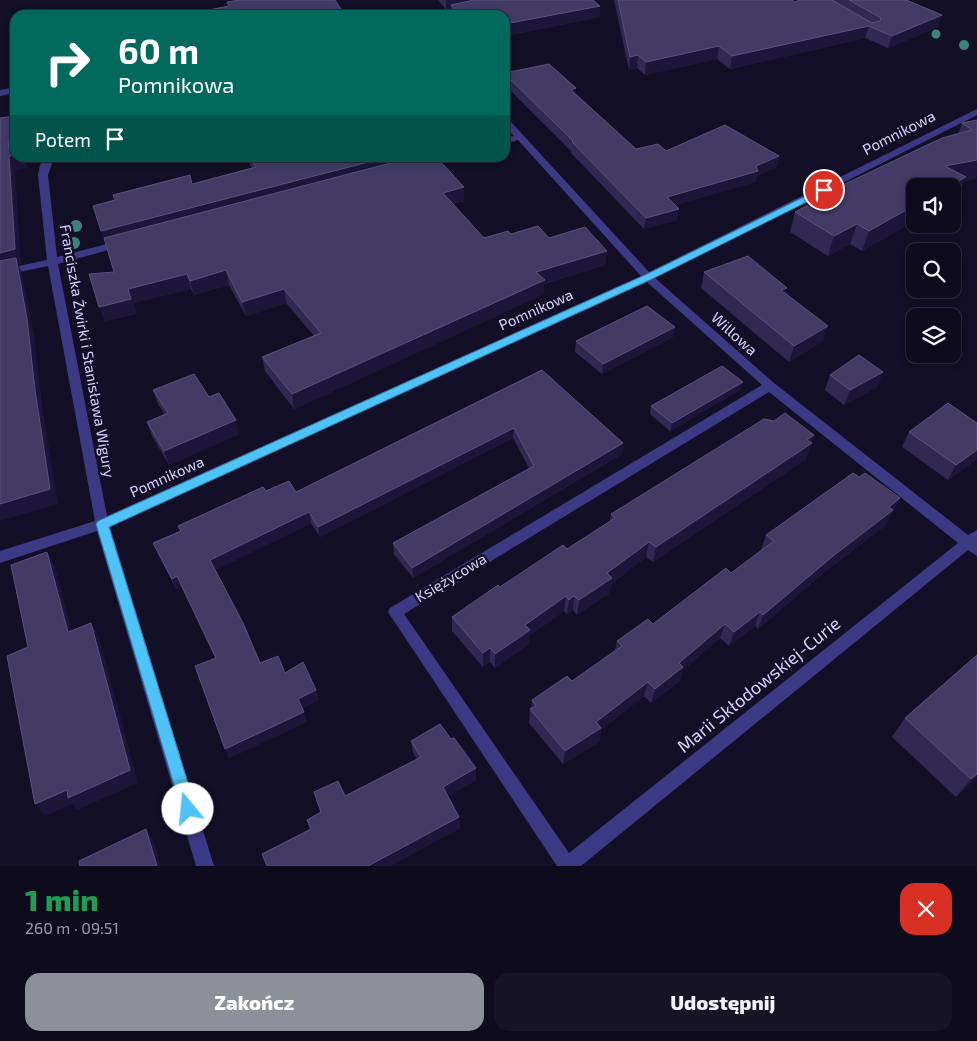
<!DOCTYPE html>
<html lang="pl">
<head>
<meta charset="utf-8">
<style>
  body { margin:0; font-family:"Exo 2",sans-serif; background:#171425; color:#f1f3f6; height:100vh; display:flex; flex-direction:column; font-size:19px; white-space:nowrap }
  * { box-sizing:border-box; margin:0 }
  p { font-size:16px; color:#9b9ba3 }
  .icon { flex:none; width:28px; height:28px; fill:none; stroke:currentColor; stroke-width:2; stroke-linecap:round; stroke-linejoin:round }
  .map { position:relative; height:866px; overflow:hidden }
  .sheet { display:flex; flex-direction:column; background:#0e0b1c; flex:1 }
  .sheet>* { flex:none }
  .hud { position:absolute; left:10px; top:10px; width:500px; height:152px; border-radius:15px; box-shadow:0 2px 8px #0003,0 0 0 1px #2e2b3b; background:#00695c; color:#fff; overflow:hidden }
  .fabs { position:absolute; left:906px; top:178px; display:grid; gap:10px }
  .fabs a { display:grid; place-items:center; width:55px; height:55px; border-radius:10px; background:#0e0b1c; box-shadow:0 2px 8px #0003,0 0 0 1px #2e2b3b; font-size:25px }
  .pin { position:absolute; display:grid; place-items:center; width:42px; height:42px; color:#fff; margin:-21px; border:2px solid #fff; border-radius:50%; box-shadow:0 1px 5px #0007 }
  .me { position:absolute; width:55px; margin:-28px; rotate:343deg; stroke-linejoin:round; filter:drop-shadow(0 0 4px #0008) }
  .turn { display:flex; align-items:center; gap:18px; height:105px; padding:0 25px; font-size:22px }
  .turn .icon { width:65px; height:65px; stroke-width:2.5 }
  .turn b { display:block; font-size:35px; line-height:42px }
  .then { display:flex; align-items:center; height:48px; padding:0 25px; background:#0003; gap:10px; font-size:19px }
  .round { display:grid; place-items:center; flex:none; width:52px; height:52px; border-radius:15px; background:#171425 }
  .summary { display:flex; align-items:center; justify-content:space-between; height:85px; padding:0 25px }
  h1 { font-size:30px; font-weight:800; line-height:38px; color:#1e9e55 }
  .button { display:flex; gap:10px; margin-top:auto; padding:10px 25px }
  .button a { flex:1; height:58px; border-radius:15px; background:#8c9099; color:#fff; font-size:20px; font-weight:800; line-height:58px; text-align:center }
  .button a+a { background:#171425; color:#f1f3f6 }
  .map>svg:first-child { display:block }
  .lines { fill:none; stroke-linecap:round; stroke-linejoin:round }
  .minor { fill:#3d3a85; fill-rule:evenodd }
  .tree { fill:#3d827b }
  .wall { fill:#312854 }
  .shaded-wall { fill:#1d163a }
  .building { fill:#433a66; stroke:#5a527e }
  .route { fill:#4fc3f7; stroke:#337fa1 }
  .labels { text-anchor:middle; stroke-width:5; stroke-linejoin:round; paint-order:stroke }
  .street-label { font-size:15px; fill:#d9d4ff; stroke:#130f26 }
  .near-street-label { font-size:18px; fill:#d9d4ff; stroke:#130f26 }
</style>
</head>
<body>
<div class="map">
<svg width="977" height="866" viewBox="0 0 977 866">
  <rect width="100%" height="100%" fill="#130f26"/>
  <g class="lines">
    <g class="minor">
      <polygon points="467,7 471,9 470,11 447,15 431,15"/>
      <polygon points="15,87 15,93 0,96 0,90"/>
      <path d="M977 109V115L655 278 774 383 968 535 977 530V556L968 550 581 866H557L388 612 390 608 762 385 647 282 110 527 214 866H196L97 531 0 563V551L95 521 48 266 0 276V270L47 260 38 175 40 165 45 158H54L48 175 57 257 122 240 127 243 126 245 58 264 107 516 641 276 518 140 505 144V138L514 136 505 126V118L508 119 523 135 649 272ZM769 392 958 543 569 853 404 614Z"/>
      <polygon points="433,158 448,158 422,166 417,163"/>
    </g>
  </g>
  <g class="tree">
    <circle cx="936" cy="34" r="4.5"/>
    <circle cx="964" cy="45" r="5"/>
    <circle cx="76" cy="226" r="6"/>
    <circle cx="74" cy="243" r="6"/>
  </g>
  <g class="wall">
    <polygon points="438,0 593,0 600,6 600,17 505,36 505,15 451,15 451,9 446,10"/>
    <polygon points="614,0 792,0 795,2 799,0 906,0 938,27 888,48 865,38 730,69 717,59 645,75 637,68 629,70"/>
    <polygon points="505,73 576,94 636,149 779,156 777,167 757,176 755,182 675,205 677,220 644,229 571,153 571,151 505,85"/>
    <polygon points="977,120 977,178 964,181 958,197 915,186 915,221 862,251 850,244 828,256 790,232 795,212 829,194 830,191 958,134 962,123"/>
    <polygon points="249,158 437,158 464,201 453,204 484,238 511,234 549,238 607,251 605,265 544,284 544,294 294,409 265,371 262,357 314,336 286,303 246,316 229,285 194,295 191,289 133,303 136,314 105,321 99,307 114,272 115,201 113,195 192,184 252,168 250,165"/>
    <polygon points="704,272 787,288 785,294 823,341 789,362 701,288"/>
    <polygon points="675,327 673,337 602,374 575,352 576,341"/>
    <polygon points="542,370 623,443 622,454 413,578 394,554 393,543 529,468 513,438 320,537 311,523 215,570 260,663 285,673 316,690 319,700 302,708 307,722 229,758 215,658 181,586 176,589 158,554 153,543 180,531 178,526 266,491 296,492"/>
    <polygon points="830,375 877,387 844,405 825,390"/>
    <polygon points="743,382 740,390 670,431 650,414 651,406"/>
    <polygon points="153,390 209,397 239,434 169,465 152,436 147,422 165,415 158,404"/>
    <polygon points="909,432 977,459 948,480 902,447"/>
    <polygon points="814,435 806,459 653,562 646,557 611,584 609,593 577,615 573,610 567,614 564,611 529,636 529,644 495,668 490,662 483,667 452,631 452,617 500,587 567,549 610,521 611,514"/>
    <polygon points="893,513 890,515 886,525 827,570 758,629 755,626 729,646 720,638 682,671 680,681 651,703 644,696 601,730 599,742 563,764 529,723 530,709 531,708 532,700 572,681 615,650 617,641 653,624 731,573 761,550 766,535"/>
    <polygon points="977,655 977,777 956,797 892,737 905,718"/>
    <polygon points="411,741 476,780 448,796 459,817 460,828 390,866 267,866 310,830 307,820 321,813 314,792 345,796 417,759 413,753"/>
  </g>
  <g class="shaded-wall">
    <polygon points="446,0 493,0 451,5 451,9 446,10"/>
    <polygon points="600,6 600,17 505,36 505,24"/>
    <polygon points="942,15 938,27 888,48 892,36"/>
    <polygon points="869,26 865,38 730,69 732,56"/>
    <polygon points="719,46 717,59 645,75 646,62"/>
    <polygon points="638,55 637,68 629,70 630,57"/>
    <polygon points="576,88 575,99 571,90"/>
    <polygon points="15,140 15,158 24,158 28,168 15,171 21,264 18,264 22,273 34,335 42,405 58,504 0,521 0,253 9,156 8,141"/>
    <polygon points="779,156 777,167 757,176 755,182 665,208 667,197 756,166"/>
    <polygon points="384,158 425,158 105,242 101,231"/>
    <polygon points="977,160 977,178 964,181 958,197 952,200 952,186 949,186 945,166"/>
    <polygon points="464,187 464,201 444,207 443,193"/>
    <polygon points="915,205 915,221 862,251 869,231"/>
    <polygon points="679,209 677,220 644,229 646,218"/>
    <polygon points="857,224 850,244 828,256 834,236"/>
    <polygon points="607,251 605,265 544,284 544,294 294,409 292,394 536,272"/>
    <polygon points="226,270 229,285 194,295 190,281"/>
    <polygon points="187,274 191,289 133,303 136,314 105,321 99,307 128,289"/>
    <polygon points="787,288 783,303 781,290"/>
    <polygon points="284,289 286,303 246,316 242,302"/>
    <polygon points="828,326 823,341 789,362 794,346"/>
    <polygon points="675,327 673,337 602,374 603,364"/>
    <polygon points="883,372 877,387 844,405 850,390"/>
    <polygon points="743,382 740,390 670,431 672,423"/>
    <polygon points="236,420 239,434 169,465 164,451"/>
    <polygon points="514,428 513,438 320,537 318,527"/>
    <polygon points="814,435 806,459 653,562 656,547"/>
    <polygon points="623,443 622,454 413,578 412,568"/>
    <polygon points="977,450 977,459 948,480 956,465"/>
    <polygon points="900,498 893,513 890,515 886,525 827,570 758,629 763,615"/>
    <polygon points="309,512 311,523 214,571 210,560"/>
    <polygon points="649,542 646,557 611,584 609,593 577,615 579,600 607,573"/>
    <polygon points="47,552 55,567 76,646 68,632"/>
    <polygon points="177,576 181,586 176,589 172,579"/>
    <polygon points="566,596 564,611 529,636 529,644 495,668 495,654 525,625"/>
    <polygon points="574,596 573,610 567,614 569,600"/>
    <polygon points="760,612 755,626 729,646 734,632"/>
    <polygon points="91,623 99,637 138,783 77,810 73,804 45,816 35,804 67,790"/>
    <polygon points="725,624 720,638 682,671 680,681 651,703 655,689 679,663"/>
    <polygon points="490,648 490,662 483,667 483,653"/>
    <polygon points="648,682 644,696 601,730 599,742 563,764 565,751 596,722"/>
    <polygon points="316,690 319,700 301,709 298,699"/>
    <polygon points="304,712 307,722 229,758 225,749"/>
    <polygon points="476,768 476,780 444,799 443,787"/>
    <polygon points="977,774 977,777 956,797 971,779"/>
    <polygon points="459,817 460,828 390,866 368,866"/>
    <polygon points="146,829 154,841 161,866 157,866"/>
  </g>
  <g class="building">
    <polygon points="240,0 335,0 345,15 183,15 229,6 227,2"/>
    <polygon points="474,0 593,0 600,6 505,24 505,15 459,15 451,5"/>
    <polygon points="618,0 792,0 795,2 799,0 832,0 872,23 880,21 881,18 849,0 906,0 942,15 892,36 869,26 732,56 719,46 646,62 638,55 630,57"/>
    <polygon points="549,64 576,88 571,90 636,149 658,144 666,151 725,125 779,156 756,166 758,171 667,197 679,209 646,218 572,142 573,141 505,74 505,73"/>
    <polygon points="15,116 15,140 8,141 9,149 15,151 15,155 9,156 15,249 0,253 0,118"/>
    <polygon points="977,120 977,160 945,166 966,177 949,186 915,186 915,205 869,231 857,224 834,236 795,212 832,192 830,191 942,138 972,130 962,123"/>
    <polygon points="250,158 384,158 101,231 93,206 115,200 113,195 190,175 192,184 256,167"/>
    <polygon points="410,158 437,158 464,187 443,193 484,238 508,231 511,234 538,226 549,238 585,227 607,251 536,272 545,280 292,394 262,357 321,333 284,289 242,302 226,270 190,281 187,274 128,289 131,299 99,307 89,274 114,272 104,238"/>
    <polygon points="748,256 787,288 781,290 828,326 794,346 704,272"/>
    <polygon points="16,258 27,319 35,390 50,489 0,504 0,261"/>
    <polygon points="647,306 675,327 603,364 576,341"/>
    <polygon points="859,355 883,372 850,390 830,375"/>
    <polygon points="722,366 743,382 672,423 651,406"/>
    <polygon points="542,370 623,443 412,568 393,543 534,466 514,428 318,527 309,512 210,560 243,623 260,663 278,656 285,673 303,662 316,690 298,699 304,712 225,749 195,666 216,658 177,576 172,579 153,543 181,531 178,526 263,487 266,491 289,481 296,492"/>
    <polygon points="194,374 209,397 219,393 236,420 164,451 147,422 168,413 153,390"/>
    <polygon points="948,403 977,423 977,450 956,465 909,432"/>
    <polygon points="785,413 814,435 807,440 812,443 656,547 649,542 607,573 612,578 579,600 574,596 569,600 566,596 525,625 530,630 495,654 490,648 483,653 452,617 498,585 500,587 563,545 567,549 615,518 611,514 764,419 774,421"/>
    <polygon points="853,473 859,477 865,473 900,498 889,507 893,510 833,556 763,615 760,612 734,632 725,624 679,663 683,667 655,689 648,682 596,722 601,728 565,751 530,709 536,706 532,700 567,676 572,681 622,646 617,641 648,619 653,624 726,568 731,573 774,541 766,535"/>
    <polygon points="47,552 68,632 91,623 130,770 68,798 67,790 35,804 7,656 28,647 11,565"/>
    <polygon points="977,655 977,774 971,779 905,718"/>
    <polygon points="440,724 451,739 454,738 476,768 443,787 459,817 368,866 267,866 262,854 311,829 307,820 321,812 314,792 338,781 345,796 421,757 411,741"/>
    <polygon points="146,829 157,866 80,866 79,861"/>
  </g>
  <polygon class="route" points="824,187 827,188 827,192 652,279 109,527 196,809 194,815 188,817 183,815 96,524 98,521 645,275"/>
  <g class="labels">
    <g class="street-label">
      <text transform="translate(899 133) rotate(-27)" y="5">Pomnikowa</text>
      <text transform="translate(536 310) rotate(-24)" y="5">Pomnikowa</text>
      <text transform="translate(734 334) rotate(42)" y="5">Willowa</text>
      <text transform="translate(87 351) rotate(80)" y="5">Franciszka Żwirki i Stanisława Wigury</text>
      <text transform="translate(167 477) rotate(-24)" y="5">Pomnikowa</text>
      <text transform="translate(451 578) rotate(-31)" y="5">Księżycowa</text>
    </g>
    <g class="near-street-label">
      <text transform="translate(759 685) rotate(-39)" y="6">Marii Skłodowskiej-Curie</text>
    </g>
  </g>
</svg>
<div class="fabs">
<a><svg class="icon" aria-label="sound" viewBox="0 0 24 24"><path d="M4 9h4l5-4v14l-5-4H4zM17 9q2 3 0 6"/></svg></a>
<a><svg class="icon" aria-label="search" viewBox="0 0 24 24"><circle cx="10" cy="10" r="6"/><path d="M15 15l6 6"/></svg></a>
<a><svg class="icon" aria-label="layers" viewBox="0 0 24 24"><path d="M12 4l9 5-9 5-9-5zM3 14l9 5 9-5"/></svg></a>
</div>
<div class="pin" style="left:824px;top:190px;background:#d93025"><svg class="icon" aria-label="arrive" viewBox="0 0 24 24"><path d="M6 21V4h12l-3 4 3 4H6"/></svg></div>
<svg class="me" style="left:188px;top:809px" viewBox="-20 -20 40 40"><circle r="19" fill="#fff"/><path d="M0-13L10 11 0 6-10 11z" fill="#4fc3f7"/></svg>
<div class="hud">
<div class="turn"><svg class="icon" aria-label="right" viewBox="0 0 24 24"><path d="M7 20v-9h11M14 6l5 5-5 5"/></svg><div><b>60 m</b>Pomnikowa</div></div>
<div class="then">Potem<svg class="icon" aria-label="arrive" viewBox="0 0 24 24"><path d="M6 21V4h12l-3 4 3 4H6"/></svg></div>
</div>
</div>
<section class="sheet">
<div class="summary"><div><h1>1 min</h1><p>260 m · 09:51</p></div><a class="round" style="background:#d93025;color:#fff"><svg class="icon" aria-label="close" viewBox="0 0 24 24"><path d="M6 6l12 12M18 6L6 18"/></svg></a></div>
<div class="button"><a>Zakończ</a><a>Udostępnij</a></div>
</section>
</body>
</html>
